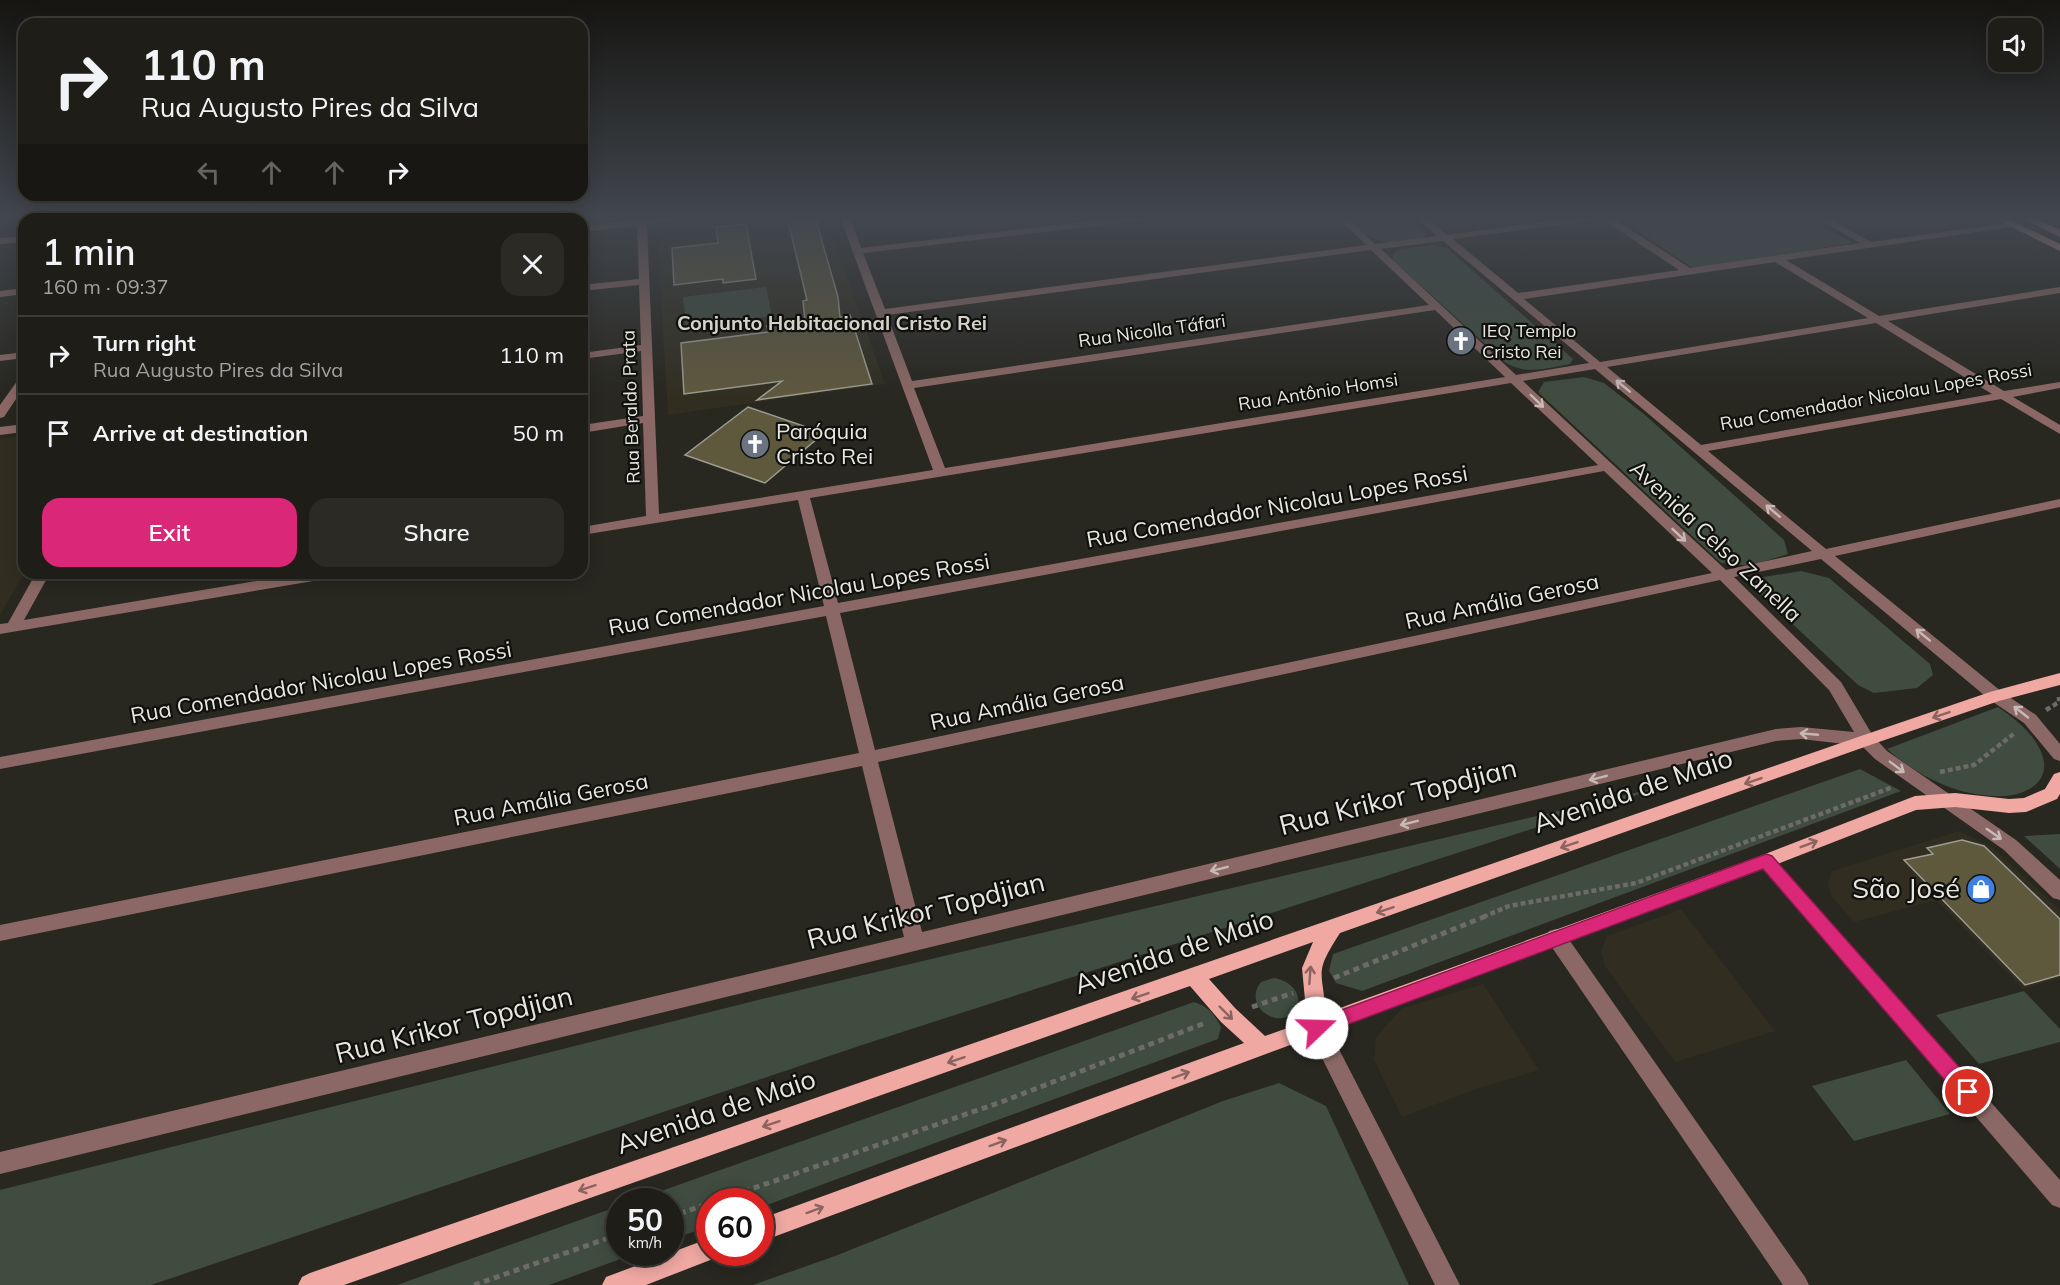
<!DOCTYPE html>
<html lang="en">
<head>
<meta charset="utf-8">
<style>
  body { margin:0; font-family:Mulish,sans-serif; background:#2b2a25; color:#f1f3f6; height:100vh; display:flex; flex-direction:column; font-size:22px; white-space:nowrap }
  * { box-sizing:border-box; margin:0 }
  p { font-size:20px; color:#a1a2a2 }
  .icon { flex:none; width:33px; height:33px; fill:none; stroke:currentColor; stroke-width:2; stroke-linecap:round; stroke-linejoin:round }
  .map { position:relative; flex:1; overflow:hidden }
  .panel { position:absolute; left:18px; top:213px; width:570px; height:366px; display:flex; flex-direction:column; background:#1e1d18; border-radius:18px; box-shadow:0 3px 15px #0003,0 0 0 2px #3c3b37 }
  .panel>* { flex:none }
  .hud { position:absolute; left:18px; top:18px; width:570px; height:183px; border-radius:18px; box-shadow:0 3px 15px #0003,0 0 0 2px #3c3b37; background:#1e1d18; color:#f1f3f6; overflow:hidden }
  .controls { position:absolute; left:1988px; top:18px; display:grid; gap:12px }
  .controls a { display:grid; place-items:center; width:54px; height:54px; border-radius:12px; background:#1e1d18; box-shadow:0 3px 15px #0003,0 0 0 2px #3c3b37; font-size:30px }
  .speed { position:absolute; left:606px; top:1188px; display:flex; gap:12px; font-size:30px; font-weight:700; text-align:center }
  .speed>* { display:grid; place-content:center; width:78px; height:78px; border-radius:50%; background:#1e1d18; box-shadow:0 3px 15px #0003,0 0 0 2px #3c3b37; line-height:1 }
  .speed small { font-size:15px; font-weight:400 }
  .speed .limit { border:9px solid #d22; background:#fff; color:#111 }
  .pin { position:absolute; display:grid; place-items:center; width:51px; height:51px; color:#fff; margin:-26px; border:3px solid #fff; border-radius:50%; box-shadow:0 2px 6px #0007 }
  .me { position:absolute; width:66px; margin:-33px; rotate:69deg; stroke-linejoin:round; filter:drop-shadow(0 0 4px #0008) }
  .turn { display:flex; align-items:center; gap:21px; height:126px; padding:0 24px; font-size:27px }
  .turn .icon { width:78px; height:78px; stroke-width:2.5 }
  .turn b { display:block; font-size:42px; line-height:51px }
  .lanes { display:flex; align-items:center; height:57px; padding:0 24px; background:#0003; justify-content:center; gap:30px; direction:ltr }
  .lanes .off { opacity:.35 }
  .round { display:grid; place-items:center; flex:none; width:63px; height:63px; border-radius:18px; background:#2b2a25 }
  .headline { display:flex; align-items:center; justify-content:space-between; height:102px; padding:0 24px }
  h1 { font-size:36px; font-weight:600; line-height:45px }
  .button { display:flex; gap:12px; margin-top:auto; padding:12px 24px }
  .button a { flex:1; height:69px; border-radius:18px; background:#db2777; color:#fff; font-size:24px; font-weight:600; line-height:69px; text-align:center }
  .button a+a { background:#2b2a25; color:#f1f3f6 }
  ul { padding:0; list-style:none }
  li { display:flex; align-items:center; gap:18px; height:78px; padding:0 24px; border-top:2px solid #3c3b37 }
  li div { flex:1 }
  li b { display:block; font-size:22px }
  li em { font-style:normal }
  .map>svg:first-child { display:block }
  .built { fill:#312e21 }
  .green { fill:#3f4c3f }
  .building { fill:#5e583d; stroke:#9d9c93; stroke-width:1.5 }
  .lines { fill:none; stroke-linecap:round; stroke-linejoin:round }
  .path-far1 { stroke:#6c6b65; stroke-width:4.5; stroke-dasharray:5 3; stroke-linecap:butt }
  .path { stroke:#6c6b65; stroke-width:5; stroke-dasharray:6 4.5; stroke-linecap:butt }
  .minor { fill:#8b6865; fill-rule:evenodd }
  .major { fill:#f0a8a3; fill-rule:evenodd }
  .oneway { stroke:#c7bab6 }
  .oneway2 { stroke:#8b6460 }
  .route { fill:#db2777; stroke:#8e194d; stroke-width:1.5 }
  .labels { text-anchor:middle; stroke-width:4.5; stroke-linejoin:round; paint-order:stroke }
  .far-street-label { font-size:18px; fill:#e7e6e1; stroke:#10100d }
  .far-poi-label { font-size:18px; fill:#e7e6e1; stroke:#10100d; text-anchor:start }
  .far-neighbourhood-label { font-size:20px; font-weight:bold; fill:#d4d2c9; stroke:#10100d }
  .poi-label { font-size:22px; fill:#e7e6e1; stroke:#10100d; text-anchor:start }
  .street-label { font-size:22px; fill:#e7e6e1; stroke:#10100d }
  .near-street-label { font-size:27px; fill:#e7e6e1; stroke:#10100d }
  .near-poi-label { font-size:27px; fill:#e7e6e1; stroke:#10100d; text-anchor:end }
</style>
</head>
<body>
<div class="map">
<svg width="2060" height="1285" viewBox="0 0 2060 1285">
  <rect width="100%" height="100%" fill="#282720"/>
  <g class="built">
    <polygon points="745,217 826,217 885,384 668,415 657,227"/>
    <polygon points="24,435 24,573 0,615 0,439"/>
    <polygon points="1959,831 1992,847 2060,910 2060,978 2023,989 1936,900 1854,922 1831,896 1828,883 1832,871"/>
    <polygon points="1681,909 1775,1031 1675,1062 1605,966 1601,951 1607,936"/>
    <polygon points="1483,984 1539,1070 1476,1089 1402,1117 1374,1060 1376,1037 1402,1008"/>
  </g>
  <g class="green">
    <path d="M1346 217H1410L1426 233 1424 237C1387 250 1373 241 1346 217Z"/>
    <polygon points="1616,217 1738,217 1750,225 1807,218 1853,243 1693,268"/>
    <path d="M1434 245 1448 249 1573 359 1570 364C1548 368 1527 375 1506 363L1393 260V254L1400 249Z"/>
    <polygon points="766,287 772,316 686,327 683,297"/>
    <polygon points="1584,377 1604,383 1644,414 1784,540 1788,554 1750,566 1721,563 1538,392 1544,382"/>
    <polygon points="1801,571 1829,578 1930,664 1933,675 1917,688 1874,693 1858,685 1756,590 1757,578"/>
    <path d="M1998 707C2012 717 2026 727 2035 741 2060 777 2030 798 1995 796 1954 795 1917 775 1887 749Z"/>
    <polygon points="1860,769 1901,791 1362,991 1336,983 1329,971 1333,954"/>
    <polygon points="1668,785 862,1045 151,1285 0,1285 0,1190 758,1000"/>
    <polygon points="2060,834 2060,869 2024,836"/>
    <path d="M1274 978C1290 981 1301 991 1298 1008 1281 1033 1241 1007 1261 982Z"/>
    <polygon points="2024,991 2060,1029 2060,1042 1979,1064 1936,1015"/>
    <path d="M1194 1002C1209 1007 1214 1014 1221 1027L1218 1039 761 1207 760 1202H710L709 1226 671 1240 670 1202 633 1201Z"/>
    <polygon points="1906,1060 1950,1114 1854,1141 1812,1086"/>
    <polygon points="1279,1083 1326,1106 1409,1285 753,1285 835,1256 1223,1101"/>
    <polygon points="619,1206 620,1252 637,1253 549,1285 397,1285"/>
  </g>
  <g class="building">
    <polygon points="787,217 815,217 838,297 840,317 850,315 872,384 757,400 782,381 684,394 681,343 768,332 767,326 805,321 803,301 807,300"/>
    <polygon points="746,224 756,279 723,283 723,279 674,285 672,248 718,243 716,227"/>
    <polygon points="748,407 824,433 765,483 685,455"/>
    <polygon points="1962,840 1984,846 2060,919 2060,975 2025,985 1904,860 1933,854 1927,848"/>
  </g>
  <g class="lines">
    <g class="path-far1">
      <polyline points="2046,710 2059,702 2059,697"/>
      <polyline points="1940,772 1974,765 2016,732"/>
      <polyline points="1483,917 1509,906 1636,883 1893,787"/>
    </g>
    <g class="path">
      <polyline points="1334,978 1486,916"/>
      <polyline points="1252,1007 1293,993"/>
      <polyline points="714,1202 1004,1101 1205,1023"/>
      <polyline points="670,1217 710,1203"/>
      <polyline points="474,1285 620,1234"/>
    </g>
    <g class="minor">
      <polygon points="118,217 128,217 117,219"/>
      <polygon points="212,217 236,217 210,219"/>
      <path d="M664 217H694L647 225 659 514 933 470 840 217H850L861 248 1124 217H1153L1149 220 863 253 885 309 1366 245 1337 217H1347L1375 244 1437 236 1416 217H1426L1447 235 1578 217H1611L1690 268 1860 243 1815 217H1826L1871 242 2014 222 2016 224 2011 227 1786 260 1879 316 2060 287V293L1888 321 2004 391 2060 382V388L2013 397 2060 425V434L2001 399 1708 451 1826 549 2060 499V507L1835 556 2002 692 2036 715 2060 744V761L2054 759 2024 723 1990 700 1821 559 1734 577 1841 682 1873 736 1887 751 2016 840 2060 880V900L2053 898 2004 850 1875 759 1862 746 1801 739 1776 741 0 1174V1152L904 937 862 766 0 941V925L859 753 826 616 0 769V757L824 606 798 500 582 535V527L646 516 643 423 582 433V425L643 416 641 351 582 359V353L641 345 639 285 582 291V285L639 279 637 226 582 232V226ZM1602 219 1679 270 1518 293 1453 239ZM1443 241 1589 363 1516 375 1381 249ZM1371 250 1429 305 912 381 887 315ZM1775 262 1868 318 1600 362 1524 299ZM1435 310 1505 377 945 468 914 388ZM1876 323 1992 394 1701 445 1607 367ZM1595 369 1812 551 1726 570 1523 381ZM1511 383 1598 465 838 603 810 498ZM1604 471 1712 573 875 750 840 613ZM1720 580 1829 690 1854 732 1801 727 1776 729 922 932 878 762Z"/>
      <polygon points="24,236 24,242 0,244 0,238"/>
      <polygon points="24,288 24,294 0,297 0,291"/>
      <polygon points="24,352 24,358 0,361 0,355"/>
      <polygon points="24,376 24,387 4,417 0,418 0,405 20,377"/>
      <polygon points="24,424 24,432 0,435 0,427"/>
      <polygon points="36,573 50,573 24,620 304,573 338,573 331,578 0,634 0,624 8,623"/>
      <polygon points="1766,854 1772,856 2060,1180 2060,1208 2052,1205 1760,866 1757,861 1760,856"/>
      <polygon points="1556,929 1563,931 1805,1277 1809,1285 1783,1285 1549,943 1546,937 1549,931"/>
      <polygon points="1317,1017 1324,1020 1460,1285 1435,1285 1310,1034 1307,1027 1310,1020"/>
    </g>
    <g class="major">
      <polygon points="1992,217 2004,217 2060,244 2060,251"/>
      <polygon points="2020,217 2032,217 2060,230 2060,237"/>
      <path d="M2060 673V685L1999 701 1873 744 1340 933C1314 974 1322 968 1326 1013L1760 856 1915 796 1955 793 2009 799 2024 798 2045 789 2054 774 2060 772V794L2057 799 2026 812 2009 813 1955 807 1916 810 1772 866 760 1242V1219L1244 1043 1221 1022 1190 986 344 1285H298L302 1277 310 1273 1861 736 1990 692ZM1313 942 1302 968 1307 1021 1265 1036 1235 1008 1209 979Z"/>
      <polygon points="710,1238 710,1252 720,1252 718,1257 646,1285 602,1285 606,1277"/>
    </g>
  </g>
  <defs><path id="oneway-shaft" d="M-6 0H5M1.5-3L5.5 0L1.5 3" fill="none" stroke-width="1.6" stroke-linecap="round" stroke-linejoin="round" transform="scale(1.5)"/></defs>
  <g class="oneway">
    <use href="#oneway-shaft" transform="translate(1623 386) rotate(-141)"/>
    <use href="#oneway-shaft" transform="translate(1537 401) rotate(44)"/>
    <use href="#oneway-shaft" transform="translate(1773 511) rotate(-140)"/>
    <use href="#oneway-shaft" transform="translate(1679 535) rotate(43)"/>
    <use href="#oneway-shaft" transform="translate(1923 635) rotate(-141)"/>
    <use href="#oneway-shaft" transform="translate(2021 712) rotate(-142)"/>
    <use href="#oneway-shaft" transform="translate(1809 734) rotate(-175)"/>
    <use href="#oneway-shaft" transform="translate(1897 767) rotate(37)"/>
    <use href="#oneway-shaft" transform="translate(1598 778) rotate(166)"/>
    <use href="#oneway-shaft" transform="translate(1409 823) rotate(166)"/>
    <use href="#oneway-shaft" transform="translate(1994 834) rotate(35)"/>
    <use href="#oneway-shaft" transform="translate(1219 869) rotate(166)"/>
  </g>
  <g class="oneway2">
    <use href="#oneway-shaft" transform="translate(1941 715) rotate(161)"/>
    <use href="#oneway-shaft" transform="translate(1753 781) rotate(161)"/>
    <use href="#oneway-shaft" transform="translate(1809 844) rotate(-21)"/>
    <use href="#oneway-shaft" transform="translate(1569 845) rotate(161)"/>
    <use href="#oneway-shaft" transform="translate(1385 910) rotate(161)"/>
    <use href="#oneway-shaft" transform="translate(1310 975) rotate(-86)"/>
    <use href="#oneway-shaft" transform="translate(1140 996) rotate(161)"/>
    <use href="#oneway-shaft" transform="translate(1226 1013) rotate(45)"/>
    <use href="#oneway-shaft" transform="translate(956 1060) rotate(161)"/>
    <use href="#oneway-shaft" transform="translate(1181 1075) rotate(-20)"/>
    <use href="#oneway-shaft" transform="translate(771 1124) rotate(161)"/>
    <use href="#oneway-shaft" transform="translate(998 1143) rotate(-20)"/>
    <use href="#oneway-shaft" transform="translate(587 1188) rotate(161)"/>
    <use href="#oneway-shaft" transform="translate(815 1210) rotate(-20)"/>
  </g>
  <linearGradient id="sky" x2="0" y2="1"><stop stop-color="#161512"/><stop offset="0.55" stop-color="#42474e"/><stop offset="1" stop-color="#42474e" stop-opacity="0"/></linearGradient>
  <rect width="2060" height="397" fill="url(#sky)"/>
  <polygon class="route" points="1766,854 1772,856 1975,1085 1978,1092 1975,1099 1968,1101 1961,1099 1763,869 1317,1036 1310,1034 1308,1028 1310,1021 1317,1019"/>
  <defs>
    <g id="church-disc" transform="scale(1.5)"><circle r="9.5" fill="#6b7280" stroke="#10100d"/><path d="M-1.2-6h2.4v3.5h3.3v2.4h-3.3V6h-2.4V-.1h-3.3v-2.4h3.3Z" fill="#fff"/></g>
    <g id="shop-disc" transform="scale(1.5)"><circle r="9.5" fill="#3f7fe0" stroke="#10100d"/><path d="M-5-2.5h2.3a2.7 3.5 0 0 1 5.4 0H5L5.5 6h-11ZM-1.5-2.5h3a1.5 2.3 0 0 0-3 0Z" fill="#fff"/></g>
  </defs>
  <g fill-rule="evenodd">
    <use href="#church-disc" x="1461" y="341"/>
    <use href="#church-disc" x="755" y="444"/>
    <use href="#shop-disc" x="1981" y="889"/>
  </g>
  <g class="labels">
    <g class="far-street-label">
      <text transform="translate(1152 331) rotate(-8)" y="6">Rua Nicolla Táfari</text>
      <text transform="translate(1318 392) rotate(-9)" y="6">Rua Antônio Homsi</text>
      <text transform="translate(1876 397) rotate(-10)" y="6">Rua Comendador Nicolau Lopes Rossi</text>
      <text transform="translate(631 407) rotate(-92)" y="6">Rua Beraldo Prata</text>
    </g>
    <g class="far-poi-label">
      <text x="1482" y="337">IEQ Templo<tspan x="1482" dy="21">Cristo Rei</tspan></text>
    </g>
    <g class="far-neighbourhood-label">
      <text x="832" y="330">Conjunto Habitacional Cristo Rei</text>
    </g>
    <g class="poi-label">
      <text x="776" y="439">Paróquia<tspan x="776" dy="25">Cristo Rei</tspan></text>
    </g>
    <g class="street-label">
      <text transform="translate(1277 506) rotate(-10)" y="8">Rua Comendador Nicolau Lopes Rossi</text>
      <text transform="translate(1716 541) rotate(43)" y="8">Avenida Celso Zanella</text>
      <text transform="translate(799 594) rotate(-10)" y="8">Rua Comendador Nicolau Lopes Rossi</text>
      <text transform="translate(1502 601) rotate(-12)" y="8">Rua Amália Gerosa</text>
      <text transform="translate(321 682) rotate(-10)" y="8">Rua Comendador Nicolau Lopes Rossi</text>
      <text transform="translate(1027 702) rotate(-12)" y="8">Rua Amália Gerosa</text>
      <text transform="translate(551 799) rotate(-11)" y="8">Rua Amália Gerosa</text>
    </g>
    <g class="near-street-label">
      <text transform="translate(1633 791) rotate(-19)" y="9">Avenida de Maio</text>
      <text transform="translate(1398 797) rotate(-14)" y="9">Rua Krikor Topdjian</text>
      <text transform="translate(926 911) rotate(-14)" y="9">Rua Krikor Topdjian</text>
      <text transform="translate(1174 952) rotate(-19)" y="9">Avenida de Maio</text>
      <text transform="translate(454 1025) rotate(-14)" y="9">Rua Krikor Topdjian</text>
      <text transform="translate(716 1112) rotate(-19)" y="9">Avenida de Maio</text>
    </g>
    <g class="near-poi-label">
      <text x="1960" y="898">São José</text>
    </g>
  </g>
</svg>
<div class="controls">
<a><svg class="icon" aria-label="sound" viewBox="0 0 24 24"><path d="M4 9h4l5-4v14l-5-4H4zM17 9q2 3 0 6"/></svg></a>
</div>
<div class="speed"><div>50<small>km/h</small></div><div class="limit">60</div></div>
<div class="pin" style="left:1968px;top:1092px;background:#d93025"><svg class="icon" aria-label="arrive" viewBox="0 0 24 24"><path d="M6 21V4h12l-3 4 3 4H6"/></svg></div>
<svg class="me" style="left:1317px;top:1028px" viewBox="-20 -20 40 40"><circle r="19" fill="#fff"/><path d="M0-13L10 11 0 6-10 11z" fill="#db2777"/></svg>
<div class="hud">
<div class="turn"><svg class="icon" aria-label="right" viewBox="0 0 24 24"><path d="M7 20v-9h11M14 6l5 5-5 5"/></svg><div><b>110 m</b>Rua Augusto Pires da Silva</div></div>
<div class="lanes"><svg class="icon off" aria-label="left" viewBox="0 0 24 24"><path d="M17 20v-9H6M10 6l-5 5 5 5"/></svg><svg class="icon off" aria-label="ahead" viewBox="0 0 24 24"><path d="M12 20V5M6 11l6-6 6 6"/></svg><svg class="icon off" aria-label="ahead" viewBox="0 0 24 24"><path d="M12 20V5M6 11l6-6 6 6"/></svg><svg class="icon" aria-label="right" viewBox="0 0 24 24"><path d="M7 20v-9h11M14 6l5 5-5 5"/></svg></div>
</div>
<section class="panel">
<div class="headline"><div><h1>1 min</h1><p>160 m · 09:37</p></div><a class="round"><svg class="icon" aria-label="close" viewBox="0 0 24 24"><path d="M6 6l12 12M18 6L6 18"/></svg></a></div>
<ul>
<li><svg class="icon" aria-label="right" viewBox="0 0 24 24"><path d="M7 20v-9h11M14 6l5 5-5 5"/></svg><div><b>Turn right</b><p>Rua Augusto Pires da Silva</p></div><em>110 m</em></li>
<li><svg class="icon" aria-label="arrive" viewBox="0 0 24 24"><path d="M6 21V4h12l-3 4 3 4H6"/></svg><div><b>Arrive at destination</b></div><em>50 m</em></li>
</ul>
<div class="button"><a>Exit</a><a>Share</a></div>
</section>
</div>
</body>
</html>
